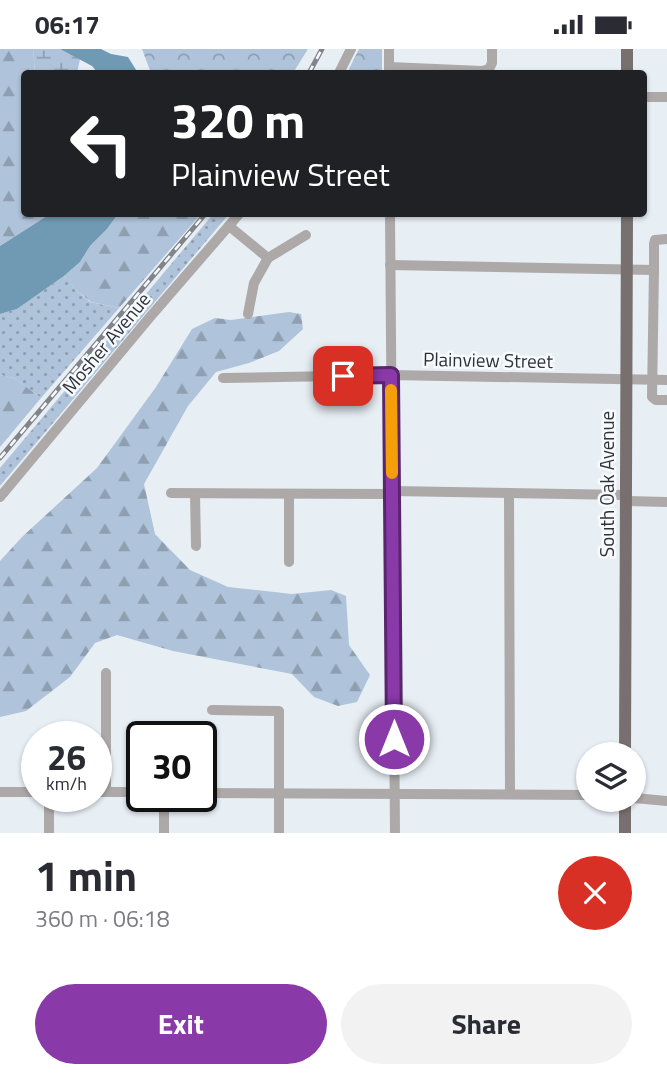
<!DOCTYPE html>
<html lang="en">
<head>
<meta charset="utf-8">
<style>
  body { margin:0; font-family:"Titillium Web",sans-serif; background:#f2f2f3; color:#2b2b33; height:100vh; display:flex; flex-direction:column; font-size:26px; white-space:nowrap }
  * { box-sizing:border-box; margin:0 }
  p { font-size:23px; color:#7c7c81 }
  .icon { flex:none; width:38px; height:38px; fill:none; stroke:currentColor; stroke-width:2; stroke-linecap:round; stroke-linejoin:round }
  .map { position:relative; height:784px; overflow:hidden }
  .drawer { display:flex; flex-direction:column; background:#fff; flex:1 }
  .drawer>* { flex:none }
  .guide { position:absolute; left:21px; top:21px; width:626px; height:147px; border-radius:7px; box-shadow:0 2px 5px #0004; background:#202124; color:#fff; overflow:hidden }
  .controls { position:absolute; left:576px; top:693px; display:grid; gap:14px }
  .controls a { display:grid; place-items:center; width:70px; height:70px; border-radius:50%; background:#fff; box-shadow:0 2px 5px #0004; font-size:35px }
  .speed { position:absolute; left:21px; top:672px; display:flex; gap:14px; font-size:35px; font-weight:700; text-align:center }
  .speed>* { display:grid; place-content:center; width:91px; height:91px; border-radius:50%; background:#fff; box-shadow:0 2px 5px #0004; line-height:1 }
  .speed small { font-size:18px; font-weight:400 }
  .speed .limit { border:4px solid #111; border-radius:10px; background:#fff; color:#111 }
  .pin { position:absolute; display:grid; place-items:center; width:60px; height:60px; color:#fff; margin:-30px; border-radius:14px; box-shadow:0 4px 10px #0006 }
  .me { position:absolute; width:77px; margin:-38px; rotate:0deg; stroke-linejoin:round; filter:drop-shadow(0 0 5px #0008) }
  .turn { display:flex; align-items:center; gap:24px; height:147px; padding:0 35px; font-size:32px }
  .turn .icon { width:91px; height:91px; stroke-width:2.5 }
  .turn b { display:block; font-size:49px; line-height:60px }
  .round { display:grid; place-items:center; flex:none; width:74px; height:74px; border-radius:37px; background:#f2f2f3 }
  .summary { display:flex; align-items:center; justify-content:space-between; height:119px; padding:0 35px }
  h1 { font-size:42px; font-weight:700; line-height:52px }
  .primary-button { display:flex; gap:14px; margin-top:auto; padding:14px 35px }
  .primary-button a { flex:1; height:80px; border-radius:42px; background:#8939a8; color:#fff; font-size:28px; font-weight:700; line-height:80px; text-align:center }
  .primary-button a+a { background:#f2f2f3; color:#2b2b33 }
  .status { display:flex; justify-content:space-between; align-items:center; height:49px; padding:0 35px; background:#fff; direction:ltr }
  .status svg { height:19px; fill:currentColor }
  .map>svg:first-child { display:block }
  .grass { fill:url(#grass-dots) }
  .forest { fill:url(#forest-firs) }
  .wetland { fill:url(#wetland-marsh) }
  .park { fill:url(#park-crowns) }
  .water { fill:#709ab3 }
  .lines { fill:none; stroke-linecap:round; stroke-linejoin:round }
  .minor { stroke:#ada9a8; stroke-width:10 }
  .major { stroke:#78706f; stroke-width:12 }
  .rail-casing { stroke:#818589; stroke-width:5 }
  .rail { stroke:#f7fbff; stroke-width:2.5; stroke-dasharray:8; stroke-linecap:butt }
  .route-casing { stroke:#59256d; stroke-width:18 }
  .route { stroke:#8939a8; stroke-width:12 }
  .slow { stroke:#f59e0b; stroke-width:12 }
  .labels { text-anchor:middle; stroke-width:5; stroke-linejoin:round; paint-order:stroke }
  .street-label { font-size:19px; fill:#303235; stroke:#f7fbff }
</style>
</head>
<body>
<div class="status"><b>06:17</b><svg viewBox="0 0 49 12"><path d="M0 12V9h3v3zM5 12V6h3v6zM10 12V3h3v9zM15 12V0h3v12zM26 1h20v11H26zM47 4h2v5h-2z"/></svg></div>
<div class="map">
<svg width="667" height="784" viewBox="0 0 667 784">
  <defs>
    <pattern id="grass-dots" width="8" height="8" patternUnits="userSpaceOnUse" patternTransform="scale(1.75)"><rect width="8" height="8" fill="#afc3da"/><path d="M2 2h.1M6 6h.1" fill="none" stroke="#8f9fb2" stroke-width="1.8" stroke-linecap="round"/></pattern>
    <pattern id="forest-firs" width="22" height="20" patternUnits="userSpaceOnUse" patternTransform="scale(1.75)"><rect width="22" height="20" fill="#afc3da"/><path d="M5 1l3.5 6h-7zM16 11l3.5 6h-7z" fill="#8f9fb2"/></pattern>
    <pattern id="wetland-marsh" width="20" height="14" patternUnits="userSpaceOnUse" patternTransform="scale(1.75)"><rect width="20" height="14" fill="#afc3da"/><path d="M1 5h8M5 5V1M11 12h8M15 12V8" fill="none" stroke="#8f9fb2"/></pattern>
    <pattern id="park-crowns" width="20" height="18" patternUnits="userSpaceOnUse" patternTransform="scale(1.75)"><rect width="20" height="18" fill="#afc3da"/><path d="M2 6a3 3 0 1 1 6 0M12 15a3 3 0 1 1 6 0" fill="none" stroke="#8f9fb2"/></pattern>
  </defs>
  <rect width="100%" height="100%" fill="#e7eef4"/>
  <g class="grass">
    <polygon points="214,164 229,165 0,437 0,419"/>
    <polygon points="64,227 77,242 90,253 119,259 41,349 14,329 0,326 0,265 17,260"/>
  </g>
  <g class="forest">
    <polygon points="0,0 33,0 35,24 24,24 24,164 50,165 0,197"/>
    <polygon points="118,165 201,165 119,259 91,253 77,242 64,227 80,213 90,197 107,180"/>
    <polygon points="289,263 301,265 303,280 279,302 249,314 216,323 188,357 144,435 155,485 190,521 228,538 292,545 331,541 346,547 349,596 370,626 357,653 338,657 314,648 292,625 173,602 117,586 95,594 70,628 26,662 0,668 0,512 22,488 97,419 156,338 192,280 215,269 231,271"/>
    <polygon points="0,326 14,329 41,349 0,398"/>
  </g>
  <polygon class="wetland" points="33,0 60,0 80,10 77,24 35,24"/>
  <g class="park">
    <polygon points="142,0 308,0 293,24 151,24"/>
    <polygon points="359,0 382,0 382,24 347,24"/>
  </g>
  <g class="water">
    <polygon points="60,0 101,0 111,5 128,8 138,24 98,24 92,17"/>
    <polygon points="50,165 118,165 107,180 90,197 80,213 64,227 17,260 0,265 0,197"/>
  </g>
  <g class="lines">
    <g class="minor">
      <polyline points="389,0 389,22"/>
      <polyline points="389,18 482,22 489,20 492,14 492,0"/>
      <polyline points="339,24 351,0"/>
      <polyline points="644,48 667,48"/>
      <polyline points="390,164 395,784"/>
      <polyline points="229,177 268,209"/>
      <polyline points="390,216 654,221 654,195 655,191 667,190"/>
      <polyline points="654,221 652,348 656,351 667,351"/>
      <polyline points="248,265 254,234 268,209 306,186"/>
      <polyline points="223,329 391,326 667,331"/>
      <polyline points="392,442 626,446"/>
      <polyline points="171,444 392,445"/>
      <polyline points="509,444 510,745"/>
      <polyline points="195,445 196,497"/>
      <polyline points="289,445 289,513"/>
      <polyline points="0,448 150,268 240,164"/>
      <polyline points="626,452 667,453"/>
      <polyline points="106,624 106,743"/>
      <polyline points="212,661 279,662 279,784"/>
      <polyline points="0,743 37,743"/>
      <polyline points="96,743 142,743"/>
      <polyline points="201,744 588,746"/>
      <polyline points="49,747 49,784"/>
      <polyline points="164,747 164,784"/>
      <polyline points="634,749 667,752"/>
    </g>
    <g class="major">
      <polyline points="627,24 627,0"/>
      <polyline points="625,705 627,164"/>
      <polyline points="625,751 625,784"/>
    </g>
    <g class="rail-casing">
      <g id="rail">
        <polyline points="309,24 322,0"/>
        <polyline points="0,409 206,164"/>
      </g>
    </g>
    <use href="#rail" class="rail"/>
  </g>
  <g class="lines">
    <g class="route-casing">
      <polyline id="route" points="343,327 391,326 394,690"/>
    </g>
    <use href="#route" class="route"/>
    <polyline class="slow" points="391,341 392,424"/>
  </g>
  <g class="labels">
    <g class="street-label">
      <text transform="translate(106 294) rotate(-50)" y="7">Mosher Avenue</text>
      <text transform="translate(488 311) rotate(1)" y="7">Plainview Street</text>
      <text transform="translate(607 435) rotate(-90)" y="7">South Oak Avenue</text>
    </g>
  </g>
</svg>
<div class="controls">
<a><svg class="icon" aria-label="layers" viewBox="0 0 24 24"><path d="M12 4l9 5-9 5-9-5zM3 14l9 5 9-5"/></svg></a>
</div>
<div class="speed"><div>26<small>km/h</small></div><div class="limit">30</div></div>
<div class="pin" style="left:343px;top:327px;background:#d93025"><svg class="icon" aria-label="arrive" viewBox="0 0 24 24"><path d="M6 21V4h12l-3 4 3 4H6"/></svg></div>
<svg class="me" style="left:394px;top:690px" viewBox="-20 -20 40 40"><circle r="17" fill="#8939a8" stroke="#fff" stroke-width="3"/><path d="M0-11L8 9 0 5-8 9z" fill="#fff"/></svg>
<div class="guide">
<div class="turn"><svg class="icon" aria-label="left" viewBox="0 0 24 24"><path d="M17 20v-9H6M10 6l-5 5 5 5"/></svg><div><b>320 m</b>Plainview Street</div></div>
</div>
</div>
<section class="drawer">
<div class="summary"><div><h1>1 min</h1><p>360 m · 06:18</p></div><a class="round" style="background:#d93025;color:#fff"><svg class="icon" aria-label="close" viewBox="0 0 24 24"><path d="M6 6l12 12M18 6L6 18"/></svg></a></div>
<div class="primary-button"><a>Exit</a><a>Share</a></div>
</section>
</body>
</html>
